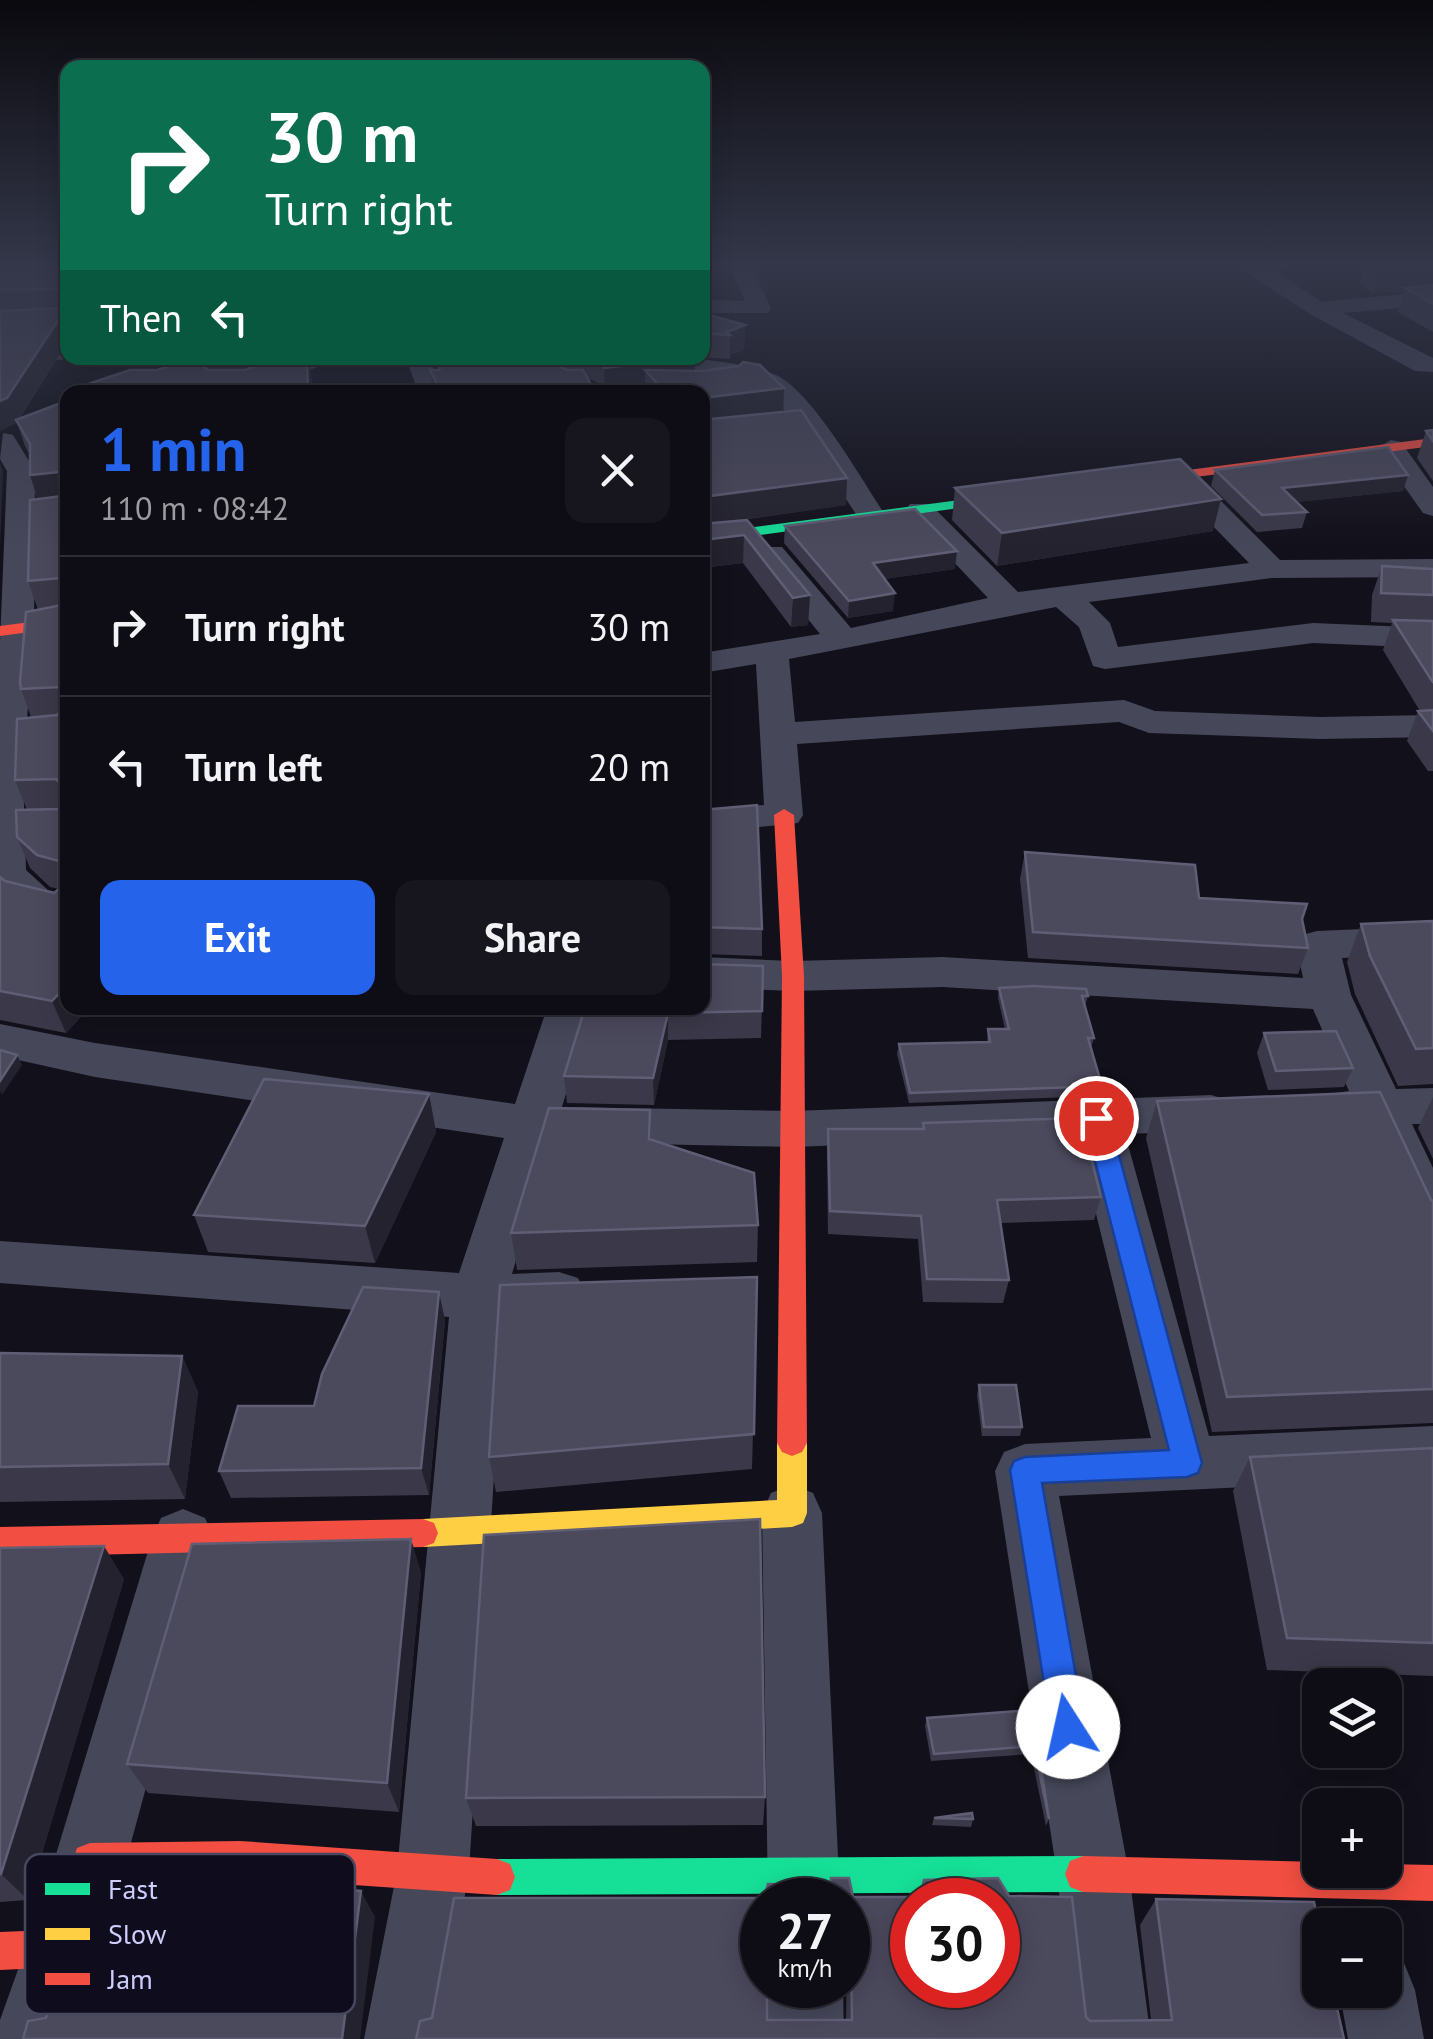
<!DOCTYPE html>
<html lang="en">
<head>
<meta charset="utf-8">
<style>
  body { margin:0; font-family:"PT Sans",sans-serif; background:#17151d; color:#f1f3f6; height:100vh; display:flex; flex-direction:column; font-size:38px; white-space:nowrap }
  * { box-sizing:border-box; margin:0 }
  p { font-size:32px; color:#9b9ba0 }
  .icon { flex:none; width:55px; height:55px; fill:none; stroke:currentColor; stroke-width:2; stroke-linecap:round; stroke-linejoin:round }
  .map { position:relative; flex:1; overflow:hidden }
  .sheet { position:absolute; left:60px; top:385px; width:650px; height:630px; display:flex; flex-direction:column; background:#0e0c14; border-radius:20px; box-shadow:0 5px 25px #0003,0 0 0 2px #2e2c34 }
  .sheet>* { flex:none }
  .banner { position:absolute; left:60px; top:60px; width:650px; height:305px; border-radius:20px; box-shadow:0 5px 25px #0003,0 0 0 2px #2e2c34; background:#0b6e4f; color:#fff; overflow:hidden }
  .controls { position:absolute; left:1302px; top:1668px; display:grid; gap:20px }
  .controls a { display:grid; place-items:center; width:100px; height:100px; border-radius:20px; background:#0e0c14; box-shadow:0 5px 25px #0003,0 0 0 2px #2e2c34; font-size:50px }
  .speed { position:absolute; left:740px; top:1878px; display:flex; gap:20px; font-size:50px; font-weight:700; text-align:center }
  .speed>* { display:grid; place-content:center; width:130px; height:130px; border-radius:50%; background:#0e0c14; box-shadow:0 5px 25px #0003,0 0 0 2px #2e2c34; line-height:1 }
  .speed small { font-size:25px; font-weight:400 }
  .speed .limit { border:15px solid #d22; background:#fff; color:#111 }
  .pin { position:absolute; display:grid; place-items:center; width:85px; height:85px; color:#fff; margin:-42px; border:5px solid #fff; border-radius:50%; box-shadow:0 2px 10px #0007 }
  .me { position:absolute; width:110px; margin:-55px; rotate:350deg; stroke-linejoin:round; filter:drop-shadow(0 0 8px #0008) }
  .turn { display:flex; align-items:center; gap:35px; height:210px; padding:0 40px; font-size:45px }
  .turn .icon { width:130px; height:130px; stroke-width:2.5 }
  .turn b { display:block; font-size:70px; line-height:85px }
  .then { display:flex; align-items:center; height:95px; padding:0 40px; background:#0003; gap:20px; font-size:38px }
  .round { display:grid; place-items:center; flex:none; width:105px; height:105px; border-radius:20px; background:#17151d }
  .head { display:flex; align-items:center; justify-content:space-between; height:170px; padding:0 40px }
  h1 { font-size:60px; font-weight:700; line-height:75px; color:#2563eb }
  .primary-button { display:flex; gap:20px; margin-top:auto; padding:20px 40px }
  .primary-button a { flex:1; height:115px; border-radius:20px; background:#2563eb; color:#fff; font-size:40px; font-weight:700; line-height:115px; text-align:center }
  .primary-button a+a { background:#17151d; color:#f1f3f6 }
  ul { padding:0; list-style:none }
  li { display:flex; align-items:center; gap:30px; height:140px; padding:0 40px; border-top:2px solid #2e2c34 }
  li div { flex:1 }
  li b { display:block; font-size:38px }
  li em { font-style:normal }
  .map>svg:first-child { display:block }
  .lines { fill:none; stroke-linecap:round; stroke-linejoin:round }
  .street { fill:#464759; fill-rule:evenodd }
  .fast { fill:#16e098; fill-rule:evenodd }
  .slow { fill:#ffcf43; fill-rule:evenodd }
  .jam { fill:#f24e42; fill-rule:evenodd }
  .wall { fill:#3b3949; fill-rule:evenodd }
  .shaded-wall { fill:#24222e }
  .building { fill:#4b495c; stroke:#5f5e75; stroke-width:2.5; fill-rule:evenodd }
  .route { fill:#2563eb; stroke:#184099; stroke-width:2.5 }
  .key { fill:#0f0d1d; stroke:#484760; stroke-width:2.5 }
  .key-label { font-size:28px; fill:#cecdfb }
</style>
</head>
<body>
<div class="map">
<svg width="1433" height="2039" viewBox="0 0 1433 2039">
  <rect width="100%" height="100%" fill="#12101a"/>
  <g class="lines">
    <g class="street">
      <polygon points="729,265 751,265 771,308 768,313 702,313 702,299 745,301"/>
      <polygon points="1245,265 1286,265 1275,271 1322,302 1433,291 1433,305 1343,313 1433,358 1433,372 1415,371 1310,314 1246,272"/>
      <polygon points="68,347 68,358 77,359 0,362 0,348"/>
      <polygon points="298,358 326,360 323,365 249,392 214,392 218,387"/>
      <polygon points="406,358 430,358 442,392 418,392"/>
      <path d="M657 358C687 356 751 363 778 376 814 395 862 480 886 516L881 522H861L796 422 761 387 660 363Z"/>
      <polygon points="3,433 13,435 35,471 34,628 23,772 26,870 48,890 68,895 68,921 19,909 0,891 0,642 7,471 0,459"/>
      <polygon points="1391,440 1401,442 1433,487 1433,516 1423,513 1377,448"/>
      <polygon points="1179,467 1189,469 1280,560 1433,559 1433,577 1272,578 1089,602 1110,623 1118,647 1313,623 1433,628 1433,648 1313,643 1105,669 1093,666 1079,627 1056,607 789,659 795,722 1124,700 1155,711 1320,717 1433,715 1433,737 1320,739 1149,733 1119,722 797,744 803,815 798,823 702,833 702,809 764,805 756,664 702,673 702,653 820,634 760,559 756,553 760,547 782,547 851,628 988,598 910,516 905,510 910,504 930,504 1018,592 1249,563 1169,481 1165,475"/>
      <polygon points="1433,926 1433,954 1342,958 1351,995 1396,1089 1433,1088 1433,1124 1412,1124 1433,1168 1433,1242 1415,1236 1365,1126 1325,1127 1308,1121 1301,1109 1308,1097 1349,1091 1313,1009 943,987 793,991 702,987 702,957 793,961 943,957 1303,978 1296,945 1302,935 1317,931"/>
      <polygon points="547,1008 591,1008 562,1107 793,1111 1211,1095 1228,1100 1235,1113 1228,1126 1211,1131 1125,1134 1209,1436 1433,1426 1433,1478 1059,1496 1129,1874 1151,2039 1075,2039 1057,1874 995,1471 1004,1452 1025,1444 1151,1438 1077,1136 793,1147 551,1142 512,1274 559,1272 578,1278 586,1294 578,1310 559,1316 504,1318 469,1871 440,2039 364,2039 397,1871 449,1317 0,1283 0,1241 459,1273 504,1138 95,1077 0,1056 0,1024 95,1043 515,1104"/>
      <polygon points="792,1485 813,1493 822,1513 840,1900 768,1900 762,1513 771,1493"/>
      <polygon points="183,1509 205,1518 214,1538 126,1861 115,1886 90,1897 65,1886 54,1861 152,1538 161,1518"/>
      <polygon points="61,1911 87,1922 98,1948 70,2039 0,2039 0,2020 35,1922"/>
      <polygon points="1385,1956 1404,1963 1415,1990 1424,2039 1348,2039 1339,1990 1385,1990"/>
      <polygon points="767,1985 843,1985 844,2039 768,2039"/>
    </g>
    <g class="fast">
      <polygon points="1028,491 1033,492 1033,498 702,543 702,534"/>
      <polygon points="1083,1856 1096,1861 1101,1874 1096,1887 1083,1892 497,1895 484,1890 479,1877 484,1864 497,1859"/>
    </g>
    <polygon class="slow" points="792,1430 802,1434 807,1443 807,1513 803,1523 792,1527 423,1547 412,1543 408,1533 412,1523 423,1519 777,1500 777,1443 782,1434"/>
    <g class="jam">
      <polygon points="1433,438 1433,446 1119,487 1112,483 1119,479"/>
      <polygon points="68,617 68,627 0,636 0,626"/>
      <polygon points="784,809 794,815 804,976 807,1443 802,1452 792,1456 782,1452 777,1443 782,976 774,815"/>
      <polygon points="423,1519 434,1523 438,1533 434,1543 423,1547 0,1557 0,1527"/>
      <polygon points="240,1841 497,1859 510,1864 515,1877 510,1890 497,1895 240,1877 102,1879 74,1961 61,1967 0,1970 0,1932 49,1930 77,1848 90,1843"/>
      <polygon points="1083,1856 1320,1862 1320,1870 1385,1870 1385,1864 1433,1865 1433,1901 1083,1892 1070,1887 1065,1874 1070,1861"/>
    </g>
  </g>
  <g class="wall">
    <polygon points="0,265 68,265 68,346 65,346 19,419 61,403 64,392 130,370 157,370 197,358 308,358 311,373 312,392 68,392 68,1008 89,1008 66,1033 0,1020 0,877 5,881 54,893 59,889 50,887 30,868 17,837 16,810 27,810 15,780 17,719 31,717 21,689 20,682 26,612 38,610 28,581 30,500 37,499 30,475 30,455 25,446 17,422 0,431"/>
    <polygon points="1366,265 1433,265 1433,332 1398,312 1405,291 1373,293 1360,284"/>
    <polygon points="702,313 745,325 744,350 730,355 730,359 702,357"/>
    <polygon points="434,358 695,358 695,371 739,366 743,362 760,365 784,388 783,412 801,410 847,478 846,505 727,522 747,520 810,595 808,625 791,627 743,563 702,568 702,392 645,392 645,381 631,391 605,392 600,384 588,378 595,392 433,392 430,370 438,370"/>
    <polygon points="1433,430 1433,481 1417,458 1426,431"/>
    <polygon points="1215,470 1408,475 1403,491 1297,502 1307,512 1302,528 1257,532 1211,486"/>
    <polygon points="955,488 1213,531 997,566 952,520"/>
    <polygon points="785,526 955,569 884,579 893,611 848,618 784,543"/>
    <polygon points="1382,566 1433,569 1433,771 1428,771 1407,741 1418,711 1420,711 1383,650 1392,623 1371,622 1372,595"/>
    <polygon points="702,810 762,929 762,956 702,954"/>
    <polygon points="1025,852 1199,898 1302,920 1308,948 1298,974 1028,958 1020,879"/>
    <polygon points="1433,921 1433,1084 1398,1086 1355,994 1347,962 1361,924"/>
    <polygon points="763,966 761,1038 668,1040 654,1105 567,1103 564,1076 585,1008"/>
    <polygon points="999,988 1088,996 1085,1006 1094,1038 1091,1048 1102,1086 1100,1096 909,1103 897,1054 899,1044 987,1042 988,1029 1005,1029 998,998"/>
    <polygon points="1264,1033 1353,1068 1344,1087 1268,1090 1257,1053"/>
    <polygon points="429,1094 436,1132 375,1263 208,1252 194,1215"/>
    <polygon points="1433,1097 1433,1159 1418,1128"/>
    <polygon points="1157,1101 1433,1201 1433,1423 1212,1432 1146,1138"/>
    <polygon points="650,1110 651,1139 758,1225 757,1262 517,1270 511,1233"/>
    <polygon points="923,1123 1101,1197 1094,1220 1000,1223 1009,1280 1003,1303 923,1302 918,1239 828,1234 827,1152 828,1129 922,1129"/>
    <polygon points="757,1277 752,1469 496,1492 489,1457"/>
    <polygon points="445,1320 429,1495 231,1498 219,1471"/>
    <polygon points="0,1353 182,1356 198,1392 185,1499 0,1502"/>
    <polygon points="979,1385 1022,1427 1020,1436 982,1436 977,1395"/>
    <polygon points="1433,1448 1433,1676 1267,1670 1233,1491 1250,1457"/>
    <polygon points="0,1548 124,1579 28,1900 0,1902"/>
    <polygon points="421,1572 399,1812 148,1793 127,1764"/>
    <polygon points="1032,1710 1049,1819 1046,1826 1031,1754 931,1761 925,1726 927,1718"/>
    <polygon points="765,1797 763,1825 476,1826 466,1798"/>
    <polygon points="934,1818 973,1819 971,1827 932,1825"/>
    <path d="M831 1878 853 1897H918L924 1880 1090 2021 1151 2020 1140 1925 1156 1899 1344 2039 432 2018 764 1898 829 1885ZM762 1900H848L846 2020H767Z"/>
  </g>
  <g class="shaded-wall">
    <polygon points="1433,266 1433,288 1405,288 1405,291 1373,293 1379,270"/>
    <polygon points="57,322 65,346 15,424 0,431 0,401"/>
    <polygon points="745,325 744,350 730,355 730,335 727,332"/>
    <polygon points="211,358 288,358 217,383 204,367"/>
    <polygon points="307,358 308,358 311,373 312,392 308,392"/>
    <polygon points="641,358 695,358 695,375 645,370 645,381 631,391 605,392 604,368"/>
    <polygon points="784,388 783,414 702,424 702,398"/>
    <polygon points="0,463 3,472 0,550"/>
    <polygon points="59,472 68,499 39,503 30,475"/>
    <polygon points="1408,475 1403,491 1278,504 1282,488"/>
    <polygon points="847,478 846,505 702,525 702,497"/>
    <polygon points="1221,499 1213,531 997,566 1002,533"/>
    <polygon points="744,535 743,563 702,568 702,540"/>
    <polygon points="957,551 955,569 872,581 873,563"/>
    <polygon points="895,593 893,611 848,618 849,601"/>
    <polygon points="810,595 808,625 791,627 793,598"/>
    <polygon points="68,984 68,1008 89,1008 66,1033 52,1001"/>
    <polygon points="668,1013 668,1040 654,1105 653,1078"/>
    <polygon points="17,1055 22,1065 2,1095 0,1091 0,1081"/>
    <polygon points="429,1094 436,1132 375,1263 365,1226"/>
    <polygon points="439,1292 445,1320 429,1495 421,1468"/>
    <polygon points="182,1356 198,1392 185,1499 168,1464"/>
    <polygon points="411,1539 421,1572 399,1812 387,1783"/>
    <polygon points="104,1546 124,1579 28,1900 1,1874"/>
    <polygon points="361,1891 375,1917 360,2039 342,2039"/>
  </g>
  <g class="building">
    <polygon points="68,265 68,322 57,322 7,398 0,401 0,311 64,308 65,292 61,289 0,290 0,266"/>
    <polygon points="1373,265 1433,265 1433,266 1379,270"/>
    <polygon points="1433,285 1433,304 1405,288"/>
    <polygon points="702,313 745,325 727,332 730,335 702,333"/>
    <polygon points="197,358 213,358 204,367 208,370 245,370 280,358 307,358 308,392 68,392 68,984 52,1001 0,991 0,877 5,881 54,893 59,889 59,861 37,855 17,837 16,810 59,809 60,783 56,779 15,780 17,719 57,715 61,711 60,687 21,689 20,682 26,612 62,605 61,578 28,581 30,500 62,496 63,476 59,472 30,475 30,444 16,420 61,403 64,392 130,370 157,370"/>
    <polygon points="440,358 542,358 567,370 583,370 595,392 441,392 430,370 439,370 442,365"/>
    <polygon points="596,358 641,358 630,365 604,368"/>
    <polygon points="743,362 760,365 784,388 702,398 702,392 665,392 645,370 702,371 739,366"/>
    <polygon points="801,410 847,478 702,497 702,420"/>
    <polygon points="1433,430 1433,441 1426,431"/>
    <polygon points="1388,447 1408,475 1282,488 1307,512 1262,515 1215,470"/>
    <polygon points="1180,459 1221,499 1002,533 955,488"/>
    <polygon points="915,509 957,551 873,563 895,593 849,601 785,526"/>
    <polygon points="747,520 810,595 793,598 744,535 702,540 702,524"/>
    <polygon points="1382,566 1433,569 1433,595 1381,593"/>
    <polygon points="1393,620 1433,621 1433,682 1432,681"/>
    <polygon points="1433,710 1433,731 1418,711"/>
    <polygon points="757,805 762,929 702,927 702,810"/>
    <polygon points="1025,852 1195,865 1199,898 1307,904 1302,919 1308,948 1033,932"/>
    <polygon points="1433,921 1433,1048 1416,1049 1370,956 1361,924"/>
    <polygon points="702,964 763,966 762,1011 668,1013 653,1078 564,1076 585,1008 702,1008"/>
    <polygon points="1033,986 1086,989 1088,996 1082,996 1094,1038 1088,1038 1102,1086 910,1093 899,1044 990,1042 988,1029 1009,1029 999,988"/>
    <polygon points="1336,1031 1353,1068 1276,1071 1264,1033"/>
    <polygon points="0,1050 17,1055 0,1081"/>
    <polygon points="264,1079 429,1094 365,1226 194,1215"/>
    <polygon points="1380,1092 1431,1200 1433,1201 1433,1389 1227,1397 1157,1101"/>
    <polygon points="549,1108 650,1110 649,1139 754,1173 758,1225 511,1233"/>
    <polygon points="1081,1118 1101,1197 997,1200 1009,1280 927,1279 921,1216 830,1211 828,1129 924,1129 923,1123"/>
    <polygon points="757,1277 754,1434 489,1457 500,1285"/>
    <polygon points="363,1287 439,1292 421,1468 219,1471 238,1406 314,1406 322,1374"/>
    <polygon points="0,1353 182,1356 168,1464 0,1467"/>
    <polygon points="979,1385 1016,1385 1022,1427 984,1427"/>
    <polygon points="1433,1448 1433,1643 1287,1638 1250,1457"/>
    <polygon points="760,1519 765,1797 466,1798 484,1535"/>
    <polygon points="411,1539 387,1783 127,1764 192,1544"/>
    <polygon points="104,1546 1,1874 0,1874 0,1548"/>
    <polygon points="1032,1710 1049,1819 1034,1746 934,1754 927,1718"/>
    <polygon points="972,1813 973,1819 934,1818"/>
    <path d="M831 1878H849L853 1897H920L924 1880 998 1878 1009 1896 1072 1897 1086 2017 1090 2021 1172 2020 1156 1899 1314 1902 1320 1932V1990H1333L1344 2039H416L420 2021 432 2018 454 1898H764L768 1884 831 1885ZM762 1900H848V1959H851L852 2020H767V1985H762ZM912 1900H998V1985H912Z"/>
    <polygon points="221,1881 361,1891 342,2039 23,2039 28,2021 46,2018 65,1961 71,1957 99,1882"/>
  </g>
  <linearGradient id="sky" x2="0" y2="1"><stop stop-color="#0a090e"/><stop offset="0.48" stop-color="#333749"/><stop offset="1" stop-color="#333749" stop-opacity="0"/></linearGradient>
  <rect width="1433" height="551" fill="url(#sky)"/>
  <polygon class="route" points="1096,1109 1109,1118 1202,1463 1198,1473 1187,1477 1042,1483 1085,1727 1080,1739 1068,1744 1056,1739 1051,1727 1010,1470 1014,1461 1025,1457 1169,1450 1084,1118"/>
  <rect x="25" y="1854" width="330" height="160" rx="15" class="key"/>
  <rect x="45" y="1883" width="45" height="12" fill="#16e098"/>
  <rect x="45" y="1928" width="45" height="12" fill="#ffcf43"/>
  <rect x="45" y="1973" width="45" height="12" fill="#f24e42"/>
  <g class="key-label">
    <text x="108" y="1899">Fast</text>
    <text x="108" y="1944">Slow</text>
    <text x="108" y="1989">Jam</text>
  </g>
</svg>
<div class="controls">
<a><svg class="icon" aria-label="layers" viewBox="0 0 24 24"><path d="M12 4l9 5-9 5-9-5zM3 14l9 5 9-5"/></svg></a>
<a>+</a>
<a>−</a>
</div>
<div class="speed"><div>27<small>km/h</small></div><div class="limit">30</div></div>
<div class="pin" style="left:1096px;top:1118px;background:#d93025"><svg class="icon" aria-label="arrive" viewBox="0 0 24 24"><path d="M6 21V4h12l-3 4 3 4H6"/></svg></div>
<svg class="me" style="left:1068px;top:1727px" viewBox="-20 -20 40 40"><circle r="19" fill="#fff"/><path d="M0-13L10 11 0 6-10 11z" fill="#2563eb"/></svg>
<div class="banner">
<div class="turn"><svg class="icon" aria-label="right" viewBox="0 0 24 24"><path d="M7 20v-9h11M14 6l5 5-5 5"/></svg><div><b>30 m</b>Turn right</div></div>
<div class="then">Then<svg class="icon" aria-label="left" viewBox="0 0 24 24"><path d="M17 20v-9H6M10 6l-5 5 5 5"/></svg></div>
</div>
<section class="sheet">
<div class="head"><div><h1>1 min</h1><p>110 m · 08:42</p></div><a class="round"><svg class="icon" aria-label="close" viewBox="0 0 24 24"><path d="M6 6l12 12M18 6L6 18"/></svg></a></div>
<ul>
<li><svg class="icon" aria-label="right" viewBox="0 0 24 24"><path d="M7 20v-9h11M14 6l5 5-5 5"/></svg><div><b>Turn right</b></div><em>30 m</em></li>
<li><svg class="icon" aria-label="left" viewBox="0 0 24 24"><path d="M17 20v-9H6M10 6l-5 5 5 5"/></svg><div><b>Turn left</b></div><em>20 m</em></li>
</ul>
<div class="primary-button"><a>Exit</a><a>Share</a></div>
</section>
</div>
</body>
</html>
